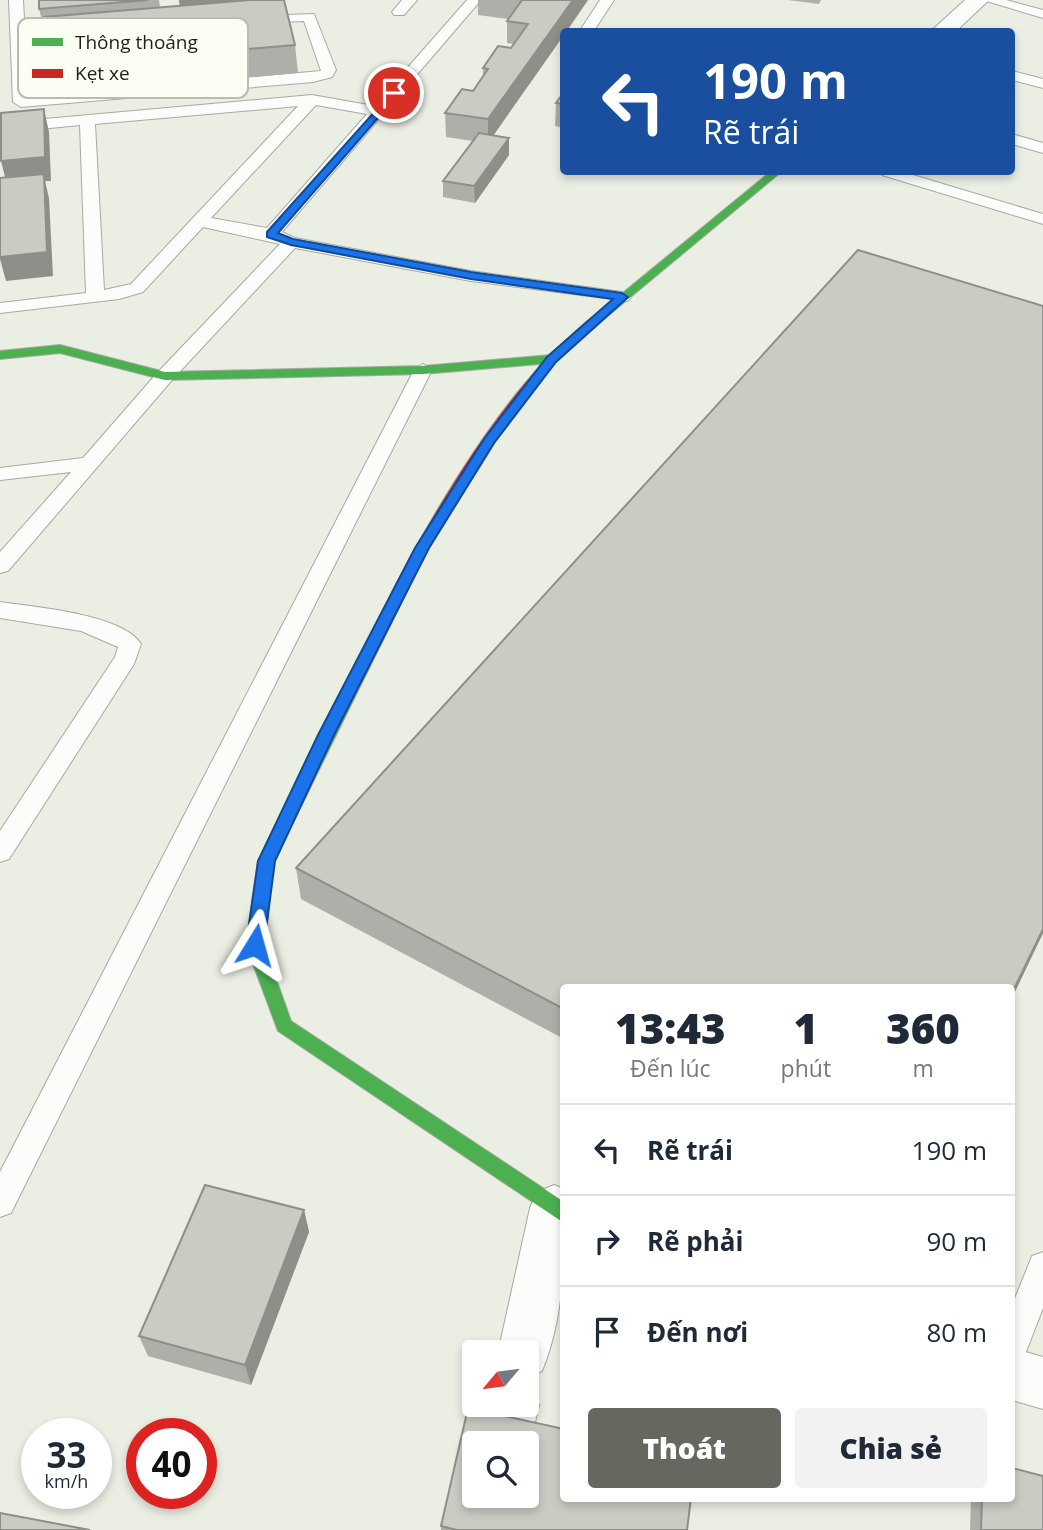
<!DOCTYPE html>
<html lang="vi">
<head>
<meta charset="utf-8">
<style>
  body { margin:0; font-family:"Open Sans",sans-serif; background:#f2f2f3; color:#1f2937; height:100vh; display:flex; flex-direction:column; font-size:26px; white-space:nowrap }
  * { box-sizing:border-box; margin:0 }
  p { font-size:23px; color:#747a83 }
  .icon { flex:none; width:38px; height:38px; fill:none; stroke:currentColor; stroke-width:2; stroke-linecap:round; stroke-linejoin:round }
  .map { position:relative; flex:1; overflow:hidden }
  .drawer { position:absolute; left:560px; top:984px; width:455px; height:518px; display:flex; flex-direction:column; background:#fff; border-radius:7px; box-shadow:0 4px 10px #0003 }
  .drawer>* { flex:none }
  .top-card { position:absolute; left:560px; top:28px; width:455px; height:147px; border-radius:7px; box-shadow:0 4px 10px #0003; background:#1a4fa0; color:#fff; overflow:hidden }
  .needle { width:46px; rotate:241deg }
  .fabs { position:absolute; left:462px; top:1340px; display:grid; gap:14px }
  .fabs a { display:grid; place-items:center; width:77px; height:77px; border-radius:7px; background:#fff; box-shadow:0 4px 10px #0003; font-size:35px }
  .speed { position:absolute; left:21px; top:1418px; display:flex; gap:14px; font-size:35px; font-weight:700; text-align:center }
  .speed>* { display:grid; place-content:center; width:91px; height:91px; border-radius:50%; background:#fff; box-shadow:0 4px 10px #0003; line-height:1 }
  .speed small { font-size:18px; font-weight:400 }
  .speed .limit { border:10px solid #d22; background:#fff; color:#111 }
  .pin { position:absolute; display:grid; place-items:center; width:60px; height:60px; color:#fff; margin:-30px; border:4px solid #fff; border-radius:50%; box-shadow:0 2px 7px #0007 }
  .me { position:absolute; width:77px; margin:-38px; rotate:8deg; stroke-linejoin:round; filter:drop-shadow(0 0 5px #0008) }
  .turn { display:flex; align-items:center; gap:24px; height:147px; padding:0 28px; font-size:32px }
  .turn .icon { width:91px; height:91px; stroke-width:2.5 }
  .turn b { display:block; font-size:49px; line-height:60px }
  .eta { display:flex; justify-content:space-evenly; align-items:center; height:119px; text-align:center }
  .eta b { font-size:42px; font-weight:800; line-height:49px }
  .action { display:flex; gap:14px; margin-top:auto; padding:14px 28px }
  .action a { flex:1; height:80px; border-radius:7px; background:#666860; color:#fff; font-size:28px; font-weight:800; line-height:80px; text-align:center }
  .action a+a { background:#f2f2f3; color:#1f2937 }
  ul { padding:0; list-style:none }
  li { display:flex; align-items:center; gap:21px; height:91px; padding:0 28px; border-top:2px solid #e0e1e3 }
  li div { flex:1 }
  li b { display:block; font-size:26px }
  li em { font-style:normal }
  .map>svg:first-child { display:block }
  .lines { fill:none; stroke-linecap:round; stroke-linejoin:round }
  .lane-casing { stroke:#a7aaa2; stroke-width:2 }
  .street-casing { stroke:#a7aaa2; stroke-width:2 }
  .fast-casing { stroke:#a7aaa2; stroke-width:2 }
  .jam-casing { stroke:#a7aaa2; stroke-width:2 }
  .lane { fill:#fcfcfb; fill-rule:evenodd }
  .street { fill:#fcfcfb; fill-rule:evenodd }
  .fast { fill:#4caf50; fill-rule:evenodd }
  .jam { fill:#c62828; fill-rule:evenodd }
  .wall { fill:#aeafa9 }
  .shaded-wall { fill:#8d8f89 }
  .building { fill:#caccc4; stroke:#8d8f89; stroke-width:2; fill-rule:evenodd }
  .route { fill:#1a73e8; stroke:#114b97; stroke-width:2 }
  .key { fill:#fbfff3; stroke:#b9bcb2; stroke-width:2 }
  .key-label { font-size:19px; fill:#1e2019 }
</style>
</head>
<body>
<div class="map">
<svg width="1043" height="1530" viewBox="0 0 1043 1530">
  <rect width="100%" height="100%" fill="#ebeee3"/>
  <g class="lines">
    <g class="lane-casing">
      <g id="lane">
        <polygon points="9,0 23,0 25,37 77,33 84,37 77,41 25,46 28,97 321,71 304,21 251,23 251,17 256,16 314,14 336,70 332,77 313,82 21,107 13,102"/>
        <polygon points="402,0 417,0 404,15 394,15 392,12"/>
        <path d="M467 0H481L282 232 295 238 471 271 622 292 628 293 631 297 628 301 471 281 295 248 172 380 8 571 0 573V552L71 472 0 480V468L83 458 158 372 280 244 203 227 143 292 119 299 0 313V303L86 293 80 125 0 133V123L312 95 374 106ZM316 105 367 114 267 228 211 218ZM298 106 131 284 104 290 95 124Z"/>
        <polygon points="600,0 614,0 593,32 579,32"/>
        <polygon points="983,0 1006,0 1043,10 1043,18"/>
        <polygon points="1012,71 1043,79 1043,88 1012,80"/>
        <polygon points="1012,134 1043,143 1043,153 1012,144"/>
        <polygon points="880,172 903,172 1043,214 1043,224 882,175"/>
        <polygon points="423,364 432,370 11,1213 0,1217 0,1172 414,370"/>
        <path d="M0 602C33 607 123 614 141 644L134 664 9 859 0 862V831L115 657 118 647 81 631 0 618Z"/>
        <polygon points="1043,1252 1043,1308 1024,1357 1012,1362 1012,1306 1032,1256"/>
      </g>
    </g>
    <g class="street-casing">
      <g id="street">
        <polygon points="965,0 989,0 955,32 930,32"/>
        <path d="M554 1185 564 1189C564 1251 566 1313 542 1371L527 1378V1353H498L530 1208 537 1192Z"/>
        <polygon points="1012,1348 1043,1357 1043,1409 1012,1400"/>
        <polygon points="527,1384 532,1386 539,1405 527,1456 527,1444 478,1444 487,1405 527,1405"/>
      </g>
    </g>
    <g class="fast-casing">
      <g id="fast">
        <polygon points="770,172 781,172 604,319 596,319 596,315"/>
        <polygon points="60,345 165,372 423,366 551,355 557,359 551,363 423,374 165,380 60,353 0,359 0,351"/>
        <polygon points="402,582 409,587 274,861 264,945 291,1021 564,1202 564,1223 278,1031 246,945 258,861 395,587"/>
      </g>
    </g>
    <g class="jam-casing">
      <path id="jam" d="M600 313 606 317 604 319 555 362 495 442 429 548 407 590H397L395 587C437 505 504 393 574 333 582 326 590 317 600 313Z"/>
    </g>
    <use href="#lane" class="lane"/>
    <use href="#street" class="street"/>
    <use href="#fast" class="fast"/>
    <use href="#jam" class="jam"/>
  </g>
  <g class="wall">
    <polygon points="39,0 159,0 160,7 180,6 179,0 284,0 295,45 298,73 51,95 45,66 44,24 43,24 39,9"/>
    <polygon points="478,0 588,0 566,32 564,32 493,136 509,155 475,203 443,197 443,181 473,141 446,137 445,113 473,91 483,77 483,68 511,48 514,44 507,43 507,21 508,19 478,15"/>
    <polygon points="788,0 821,0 819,4"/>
    <polygon points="564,92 564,128 555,126 556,103"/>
    <polygon points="1043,306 1043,933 1012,998 1012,987 564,987 564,1039 301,899 296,868"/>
    <polygon points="304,1210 309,1232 251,1385 148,1356 139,1336"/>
    <polygon points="971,1498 1012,1498 1043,1530 970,1530"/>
    <polygon points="441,1526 687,1530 441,1530"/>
  </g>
  <g class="shaded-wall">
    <polygon points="179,0 283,0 181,14"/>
    <polygon points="573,0 588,0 566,32 564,32 564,35 488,143 488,119"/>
    <polygon points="44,109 49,132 51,181 45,181 49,198 53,276 6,281 0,259 7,185 1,161"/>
    <polygon points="509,138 509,155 475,203 474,186"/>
    <polygon points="1043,929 1043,933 1012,998 1012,993"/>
    <polygon points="304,1210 309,1232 251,1385 245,1365"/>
  </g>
  <g class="building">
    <polygon points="39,0 148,0 39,9"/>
    <polygon points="250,0 284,0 295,45 45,66 44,17"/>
    <polygon points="522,0 573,0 488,119 445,113 462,89 473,91 488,69 483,68 498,46 511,48 528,24 507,21"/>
    <polygon points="564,92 564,104 556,103"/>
    <polygon points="44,109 45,157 1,161 1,113"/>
    <polygon points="479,133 509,138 474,186 443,181"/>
    <polygon points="44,174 47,252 0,257 0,178"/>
    <polygon points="858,250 1043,306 1043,929 1012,993 1012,987 564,987 564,1009 296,868"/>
    <polygon points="205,1185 304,1210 245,1365 139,1336"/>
    <path d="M468 1408 564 1429V1498H691L687 1530H457L441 1526ZM474 1444H527V1496H474Z"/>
    <polygon points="1012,1468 1043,1476 1043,1530 981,1530 982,1498 1012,1498"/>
    <polygon points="0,1513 90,1530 0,1530"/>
  </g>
  <polygon class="route" points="394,90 398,95 278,233 293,239 471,272 622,293 628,297 556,362 494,443 429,548 334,735 275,861 264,945 255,952 246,945 258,861 318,735 415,548 484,439 547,357 613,299 471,279 291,245 267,237 267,232"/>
  <rect x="18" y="18" width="230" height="80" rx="10" class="key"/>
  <rect x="32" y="38" width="31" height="8" fill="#4caf50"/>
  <rect x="32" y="69" width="31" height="9" fill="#c62828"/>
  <g class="key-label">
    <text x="75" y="49">Thông thoáng</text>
    <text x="75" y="80">Kẹt xe</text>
  </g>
</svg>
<div class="fabs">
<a><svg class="needle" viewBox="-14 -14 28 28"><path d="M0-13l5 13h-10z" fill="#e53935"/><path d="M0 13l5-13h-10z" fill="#747a83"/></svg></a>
<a><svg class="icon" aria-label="search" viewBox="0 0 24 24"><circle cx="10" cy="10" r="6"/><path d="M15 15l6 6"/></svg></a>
</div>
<div class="speed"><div>33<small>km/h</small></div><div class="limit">40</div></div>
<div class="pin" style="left:394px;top:93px;background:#d93025"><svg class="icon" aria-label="arrive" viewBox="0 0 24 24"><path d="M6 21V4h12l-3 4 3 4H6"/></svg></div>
<svg class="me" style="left:255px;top:945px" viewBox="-20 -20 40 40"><path d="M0-17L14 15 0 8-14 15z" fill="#1a73e8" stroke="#fff" stroke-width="4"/></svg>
<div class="top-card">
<div class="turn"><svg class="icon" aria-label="left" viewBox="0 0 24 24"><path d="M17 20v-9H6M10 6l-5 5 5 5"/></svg><div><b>190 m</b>Rẽ trái</div></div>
</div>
<section class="drawer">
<div class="eta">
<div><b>13:43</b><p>Đến lúc</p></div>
<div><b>1</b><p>phút</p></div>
<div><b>360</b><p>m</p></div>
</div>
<ul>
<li><svg class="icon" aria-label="left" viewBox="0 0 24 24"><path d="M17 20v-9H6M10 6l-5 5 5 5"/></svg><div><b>Rẽ trái</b></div><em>190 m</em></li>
<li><svg class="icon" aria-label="right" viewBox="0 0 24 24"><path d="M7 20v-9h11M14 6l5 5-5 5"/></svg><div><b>Rẽ phải</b></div><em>90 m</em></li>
<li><svg class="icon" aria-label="arrive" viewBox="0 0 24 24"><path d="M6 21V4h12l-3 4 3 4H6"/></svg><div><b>Đến nơi</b></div><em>80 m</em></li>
</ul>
<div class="action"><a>Thoát</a><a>Chia sẻ</a></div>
</section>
</div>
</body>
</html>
